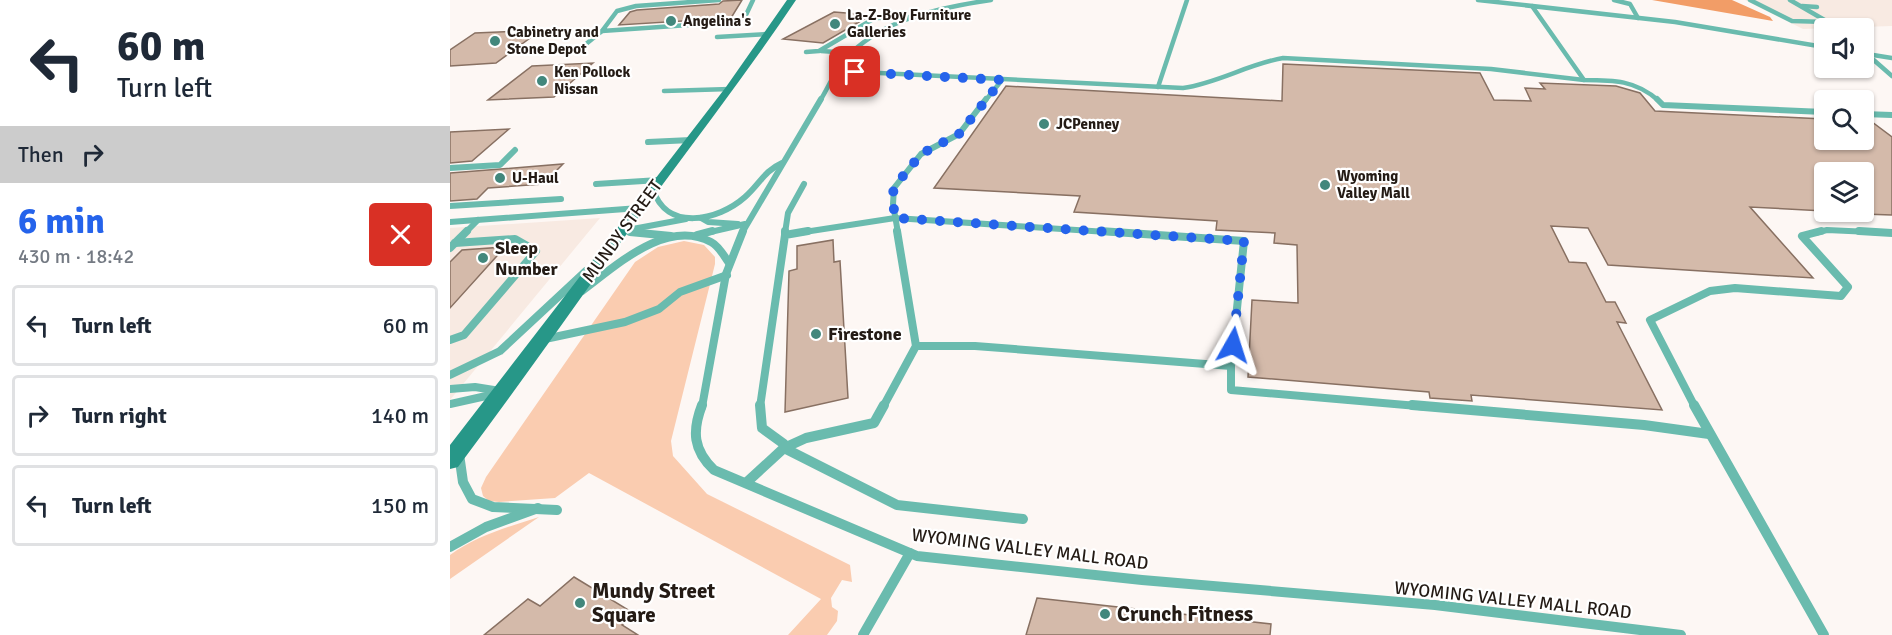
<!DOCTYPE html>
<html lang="en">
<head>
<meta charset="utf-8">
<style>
  body { margin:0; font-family:Signika,sans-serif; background:#f6f6f7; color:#1f2937; height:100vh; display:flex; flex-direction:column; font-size:22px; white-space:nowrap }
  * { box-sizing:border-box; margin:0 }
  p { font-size:20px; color:#747a83 }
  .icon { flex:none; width:33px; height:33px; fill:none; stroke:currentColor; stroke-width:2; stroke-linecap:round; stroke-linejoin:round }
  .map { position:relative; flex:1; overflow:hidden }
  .sheet { display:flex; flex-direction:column; background:#fff; width:450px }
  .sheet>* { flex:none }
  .guide { background:#fff; color:#1f2937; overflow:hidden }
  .fabs { position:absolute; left:1364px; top:18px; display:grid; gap:12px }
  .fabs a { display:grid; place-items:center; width:60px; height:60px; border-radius:6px; background:#fff; box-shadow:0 2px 4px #0004; font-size:30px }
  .pin { position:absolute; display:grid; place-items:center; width:51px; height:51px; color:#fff; margin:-26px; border-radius:12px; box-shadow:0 3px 9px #0006 }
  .me { position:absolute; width:66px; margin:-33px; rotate:6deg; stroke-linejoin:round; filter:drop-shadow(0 0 4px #0008) }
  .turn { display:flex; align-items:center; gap:21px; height:126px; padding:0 18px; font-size:27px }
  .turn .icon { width:78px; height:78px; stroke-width:2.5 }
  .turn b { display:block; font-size:42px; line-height:51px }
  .then { display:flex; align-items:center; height:57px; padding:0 18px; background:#0003; gap:12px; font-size:22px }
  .round { display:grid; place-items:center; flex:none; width:63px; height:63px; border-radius:6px; background:#f6f6f7 }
  .summary { display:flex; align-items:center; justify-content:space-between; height:102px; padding:0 18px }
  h1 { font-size:36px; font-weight:800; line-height:45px; color:#2563eb }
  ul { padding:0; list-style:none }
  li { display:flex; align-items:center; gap:18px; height:81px; margin:0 12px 9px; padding:0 6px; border:3px solid #e0e1e3; border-radius:6px }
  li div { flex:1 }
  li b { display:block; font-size:22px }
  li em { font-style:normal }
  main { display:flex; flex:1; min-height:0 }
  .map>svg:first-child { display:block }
  .built { fill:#f8eae2 }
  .green { fill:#faccb0 }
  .forest { fill:#f29d67 }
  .building { fill:#d4baaa; stroke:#887062; stroke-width:1.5 }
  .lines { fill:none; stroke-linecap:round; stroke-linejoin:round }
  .lane-far3 { stroke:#6abbae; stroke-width:4.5 }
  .lane-far2 { stroke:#6abbae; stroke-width:6 }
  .lane-far1 { stroke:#6abbae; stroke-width:8 }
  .lane { stroke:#6abbae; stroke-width:10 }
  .secondary { fill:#279788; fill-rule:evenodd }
  .route { stroke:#2563eb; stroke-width:10; stroke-dasharray:0 18 }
  .poi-dot { fill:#42877c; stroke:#fff; stroke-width:2 }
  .labels { text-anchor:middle; stroke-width:4.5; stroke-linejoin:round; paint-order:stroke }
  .far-poi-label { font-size:15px; font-weight:bold; fill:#241b15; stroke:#fff; text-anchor:start }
  .street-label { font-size:18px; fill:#241b15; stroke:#fff }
  .poi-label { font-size:18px; font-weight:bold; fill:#241b15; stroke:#fff; text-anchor:start }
  .near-poi-label { font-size:21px; font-weight:bold; fill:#241b15; stroke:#fff; text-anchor:start }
</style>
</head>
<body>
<main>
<section class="sheet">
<div class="guide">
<div class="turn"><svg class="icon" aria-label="left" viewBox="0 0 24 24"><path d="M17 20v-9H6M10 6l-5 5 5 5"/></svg><div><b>60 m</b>Turn left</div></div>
<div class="then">Then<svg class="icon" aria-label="right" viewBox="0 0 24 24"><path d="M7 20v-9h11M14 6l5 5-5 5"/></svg></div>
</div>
<div class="summary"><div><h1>6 min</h1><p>430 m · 18:42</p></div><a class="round" style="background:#d93025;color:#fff"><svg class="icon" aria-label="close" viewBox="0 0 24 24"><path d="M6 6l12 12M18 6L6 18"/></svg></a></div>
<ul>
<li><svg class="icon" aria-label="left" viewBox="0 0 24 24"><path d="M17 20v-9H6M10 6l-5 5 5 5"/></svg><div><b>Turn left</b></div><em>60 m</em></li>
<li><svg class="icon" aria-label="right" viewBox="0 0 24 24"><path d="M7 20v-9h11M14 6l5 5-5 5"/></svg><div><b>Turn right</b></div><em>140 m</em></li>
<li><svg class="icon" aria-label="left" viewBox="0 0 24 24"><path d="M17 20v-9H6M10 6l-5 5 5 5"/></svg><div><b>Turn left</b></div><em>150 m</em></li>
</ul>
</section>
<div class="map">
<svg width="1442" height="635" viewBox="0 0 1442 635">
  <rect width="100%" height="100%" fill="#fdf7f4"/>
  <g class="built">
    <polygon points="1295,0 1442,0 1442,26 1353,29"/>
    <polygon points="150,218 23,372 0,400 0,228"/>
  </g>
  <g class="green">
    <polygon points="234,241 254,245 265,257 265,264 221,441 223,456 257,494 400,565 402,582 392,580 381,598 382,607 388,611 387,621 377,635 338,635 371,599 139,473 105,498 49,502 39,501 33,496 31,488 36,477 185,262 208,247"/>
    <path d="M89 517 0 579V555C26 536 58 527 89 517Z"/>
  </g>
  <polygon class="forest" points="1202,0 1282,0 1320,17 1323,21"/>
  <g class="building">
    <polygon points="292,0 281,18 169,25 180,12 187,10 269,4 273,1"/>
    <polygon points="384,12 421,15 373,43 333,39"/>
    <polygon points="91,30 46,63 0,66 0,50 25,33"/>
    <polygon points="143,63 104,97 38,100 82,66"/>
    <polygon points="833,64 1030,73 1044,100 1081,101 1075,88 1095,89 1090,83 1166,86 1190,93 1205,111 1374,119 1374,140 1413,140 1413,119 1418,119 1442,137 1442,215 1413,214 1413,172 1374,172 1374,211 1300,207 1363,278 1158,265 1138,228 1101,226 1119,262 1136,263 1156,302 1165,302 1176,323 1167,322 1212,410 1021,395 1022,401 980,398 979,392 798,377 802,300 848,303 847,245 824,243 825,233 766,230 767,221 624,212 630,196 484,188 556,86 832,101"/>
    <polygon points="59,129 22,161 0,163 0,132"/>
    <polygon points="113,164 93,184 38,188 27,199 0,201 0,173"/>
    <polygon points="383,240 384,262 390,261 398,398 335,412 339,271 347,269 347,246"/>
    <polygon points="55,247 0,308 0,262 12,250"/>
    <polygon points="124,577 185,614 172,625 188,635 34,635 78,599 90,606"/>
    <polygon points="587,598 821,624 820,635 576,635"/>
  </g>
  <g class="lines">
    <g class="lane-far3">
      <polyline points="269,0 186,6 167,11 152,31 282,22 295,17 303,0"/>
      <polyline points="1028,0 1225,22 1374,47"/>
      <polyline points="1164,0 1180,4 1188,18"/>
      <polyline points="1300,0 1342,21 1378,22 1340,0"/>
      <path d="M1082 6 1134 80C1163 80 1186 80 1209 101"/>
      <polyline points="1352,6 1367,7"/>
      <polyline points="267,37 318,34"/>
      <polyline points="136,44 152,31"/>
      <polyline points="371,51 401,53"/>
      <polyline points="356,52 369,51 425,18 461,17"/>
      <polyline points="1417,54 1442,58"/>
      <polyline points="1418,55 1442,76"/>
      <path d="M388 71 733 88C768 83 798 64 833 58L1041 69 1134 80"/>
      <polyline points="708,87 737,0"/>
      <polyline points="214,91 280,89"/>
      <path d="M370 101C379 86 387 66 400 54 436 18 493 7 541 0"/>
      <polyline points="535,101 552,80"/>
    </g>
    <g class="lane-far2">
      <polyline points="1207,99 1213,105 1374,112"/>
      <polyline points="1413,114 1442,115"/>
      <polyline points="198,142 241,140"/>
      <polyline points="0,168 50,165 65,150"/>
      <polyline points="146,184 209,180"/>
      <path d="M203 189C216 232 268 221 295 197 309 185 314 171 332 163"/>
      <polyline points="0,206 111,199"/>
      <polyline points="251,218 258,222 288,224"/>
      <polyline points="0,222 189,208"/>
      <polyline points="172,231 236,219"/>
      <polyline points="180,232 190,233"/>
      <polyline points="15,233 28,220"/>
      <polyline points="256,233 295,224"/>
      <polyline points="292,233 371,99"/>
      <polyline points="335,233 338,213 354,184"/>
      <polyline points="348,233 445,218 672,233"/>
      <polyline points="448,233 443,204 444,188 471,154 509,134 536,99"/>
      <polyline points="1365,233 1377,230 1442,233"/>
    </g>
    <g class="lane-far1">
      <polyline points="1409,231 1442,233"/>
      <polyline points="180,232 221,236"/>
      <polyline points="247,235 262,231"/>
      <polyline points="335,235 335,231"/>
      <polyline points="0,248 17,231"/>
      <path d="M132 291C166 266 216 218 261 242 269 246 274 256 279 263"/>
      <polyline points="95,339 175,322 209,309 230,292 277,275"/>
      <polyline points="0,340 14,335 86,251 65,239 5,243"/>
      <polyline points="466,346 525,346 781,366 794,241 650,231"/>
      <polyline points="781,366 781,390 979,407"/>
      <polyline points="0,375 50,351 136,271"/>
      <polyline points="0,389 25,387 50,391"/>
      <polyline points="0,404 45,394"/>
      <polyline points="252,407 276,274 293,231"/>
      <polyline points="310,407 335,235 358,231"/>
      <polyline points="433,407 466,346 447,231"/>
      <polyline points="1245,407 1200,320 1260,291 1285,288 1391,296 1398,287 1352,236 1371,231"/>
    </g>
    <g class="lane">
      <path d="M252 405C242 431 243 450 264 470L467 556 692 580 985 605 1231 635"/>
      <polyline points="310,405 312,428 334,444 334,448 447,505 573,519"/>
      <polyline points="962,405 1194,425 1259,434"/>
      <polyline points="1244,405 1374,635"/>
      <polyline points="9,454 13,482 22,499 43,507 107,510"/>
      <polyline points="297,482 334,448 356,438 424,423 434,405"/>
      <polyline points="0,547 36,527 88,508"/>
      <polyline points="413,635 460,553"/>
    </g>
    <path class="secondary" d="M337 0H346C304 63 258 123 213 184 144 278 78 374 8 467L0 469V445L276 87Z"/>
  </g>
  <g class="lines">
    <polyline class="route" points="405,72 552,80 509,134 471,154 449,181 442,194 445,218 794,241 783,345"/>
  </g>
  <g class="poi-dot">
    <circle cx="221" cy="21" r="6"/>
    <circle cx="385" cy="24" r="6"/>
    <circle cx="45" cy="41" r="6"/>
    <circle cx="92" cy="81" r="6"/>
    <circle cx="594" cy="124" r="6"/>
    <circle cx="50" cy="178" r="6"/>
    <circle cx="875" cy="185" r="6"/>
    <circle cx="33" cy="258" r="6"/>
    <circle cx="366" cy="334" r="6"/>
    <circle cx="130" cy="603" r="6"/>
    <circle cx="655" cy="614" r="6"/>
  </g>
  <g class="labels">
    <g class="far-poi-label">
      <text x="397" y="20">La-Z-Boy Furniture<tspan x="397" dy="17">Galleries</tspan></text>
      <text x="233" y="26">Angelina's</text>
      <text x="57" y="37">Cabinetry and<tspan x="57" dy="17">Stone Depot</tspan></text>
      <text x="104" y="77">Ken Pollock<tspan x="104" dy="17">Nissan</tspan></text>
      <text x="606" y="129">JCPenney</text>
      <text x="887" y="181">Wyoming<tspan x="887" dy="17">Valley Mall</tspan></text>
      <text x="62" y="183">U-Haul</text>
    </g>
    <g class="street-label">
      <text transform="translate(172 231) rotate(-54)" y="6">MUNDY STREET</text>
      <text transform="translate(580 549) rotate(7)" y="6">WYOMING VALLEY MALL ROAD</text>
      <text transform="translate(1063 600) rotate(6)" y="6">WYOMING VALLEY MALL ROAD</text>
    </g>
    <g class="poi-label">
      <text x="45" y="254">Sleep<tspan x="45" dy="21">Number</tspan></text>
      <text x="378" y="340">Firestone</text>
    </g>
    <g class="near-poi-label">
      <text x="142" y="598">Mundy Street<tspan x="142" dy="24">Square</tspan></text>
      <text x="667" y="621">Crunch Fitness</text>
    </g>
  </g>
</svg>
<div class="fabs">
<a><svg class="icon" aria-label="sound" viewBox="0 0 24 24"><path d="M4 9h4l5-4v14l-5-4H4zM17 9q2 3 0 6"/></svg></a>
<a><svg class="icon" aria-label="search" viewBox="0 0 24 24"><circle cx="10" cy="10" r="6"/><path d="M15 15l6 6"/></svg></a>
<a><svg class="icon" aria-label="layers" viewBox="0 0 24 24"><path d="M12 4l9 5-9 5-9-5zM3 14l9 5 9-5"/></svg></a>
</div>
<div class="pin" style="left:405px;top:72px;background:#d93025"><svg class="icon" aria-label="arrive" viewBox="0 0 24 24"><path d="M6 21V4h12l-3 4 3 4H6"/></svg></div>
<svg class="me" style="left:783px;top:345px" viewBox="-20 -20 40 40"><path d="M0-17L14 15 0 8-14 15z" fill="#2563eb" stroke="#fff" stroke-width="4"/></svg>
</div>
</main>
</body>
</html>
